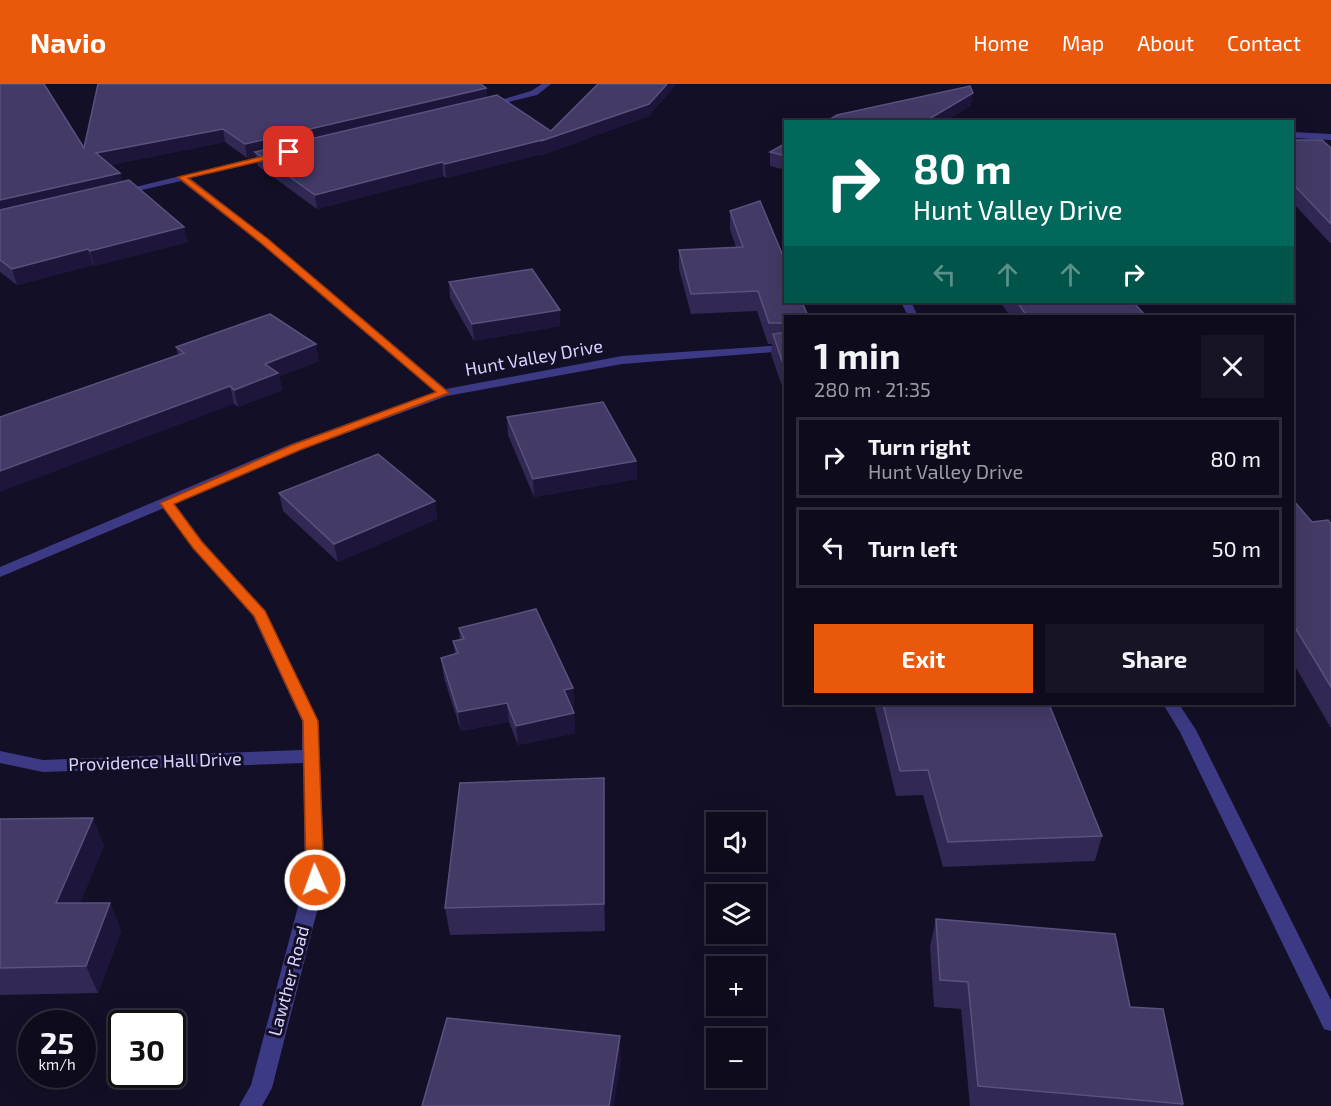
<!DOCTYPE html>
<html lang="en">
<head>
<meta charset="utf-8">
<style>
  body { margin:0; font-family:"Exo 2",sans-serif; background:#171425; color:#f1f3f6; height:100vh; display:flex; flex-direction:column; font-size:22px; white-space:nowrap }
  * { box-sizing:border-box; margin:0 }
  p { font-size:20px; color:#9b9ba3 }
  .icon { flex:none; width:33px; height:33px; fill:none; stroke:currentColor; stroke-width:2; stroke-linecap:round; stroke-linejoin:round }
  .map { position:relative; flex:1; overflow:hidden }
  .drawer { position:absolute; left:784px; top:231px; width:510px; height:390px; display:flex; flex-direction:column; background:#0e0b1c; border-radius:0px; box-shadow:0 6px 24px #0002,0 0 0 2px #2e2b3b }
  .drawer>* { flex:none }
  .top-card { position:absolute; left:784px; top:36px; width:510px; height:183px; border-radius:0px; box-shadow:0 6px 24px #0002,0 0 0 2px #2e2b3b; background:#00695c; color:#fff; overflow:hidden }
  .controls { position:absolute; left:706px; top:728px; display:grid; gap:12px }
  .controls a { display:grid; place-items:center; width:60px; height:60px; border-radius:0px; background:#0e0b1c; box-shadow:0 6px 24px #0002,0 0 0 2px #2e2b3b; font-size:30px }
  .speed { position:absolute; left:18px; top:926px; display:flex; gap:12px; font-size:30px; font-weight:700; text-align:center }
  .speed>* { display:grid; place-content:center; width:78px; height:78px; border-radius:50%; background:#0e0b1c; box-shadow:0 6px 24px #0002,0 0 0 2px #2e2b3b; line-height:1 }
  .speed small { font-size:15px; font-weight:400 }
  .speed .limit { border:3px solid #111; border-radius:9px; background:#fff; color:#111 }
  .pin { position:absolute; display:grid; place-items:center; width:51px; height:51px; color:#fff; margin:-26px; border-radius:12px; box-shadow:0 3px 9px #0006 }
  .me { position:absolute; width:66px; margin:-33px; rotate:358deg; stroke-linejoin:round; filter:drop-shadow(0 0 4px #0008) }
  .turn { display:flex; align-items:center; gap:21px; height:126px; padding:0 30px; font-size:27px }
  .turn .icon { width:78px; height:78px; stroke-width:2.5 }
  .turn b { display:block; font-size:42px; line-height:51px }
  .lanes { display:flex; align-items:center; height:57px; padding:0 30px; background:#0003; justify-content:center; gap:30px; direction:ltr }
  .lanes .off { opacity:.35 }
  .round { display:grid; place-items:center; flex:none; width:63px; height:63px; border-radius:0px; background:#171425 }
  .overview { display:flex; align-items:center; justify-content:space-between; height:102px; padding:0 30px }
  h1 { font-size:36px; font-weight:700; line-height:45px }
  .primary-button { display:flex; gap:12px; margin-top:auto; padding:12px 30px }
  .primary-button a { flex:1; height:69px; border-radius:0px; background:#ea580c; color:#fff; font-size:24px; font-weight:700; line-height:69px; text-align:center }
  .primary-button a+a { background:#171425; color:#f1f3f6 }
  ul { padding:0; list-style:none }
  li { display:flex; align-items:center; gap:18px; height:81px; margin:0 12px 9px; padding:0 18px; border:3px solid #2e2b3b; border-radius:0px }
  li div { flex:1 }
  li b { display:block; font-size:22px }
  li em { font-style:normal }
  header { display:flex; align-items:center; gap:36px; box-sizing:border-box; height:84px; padding:0 30px; background:#ea580c; color:#fff }
  header strong { font-size:28px }
  nav { display:flex; gap:33px; margin-inline-start:auto; font-size:21px }
  .map>svg:first-child { display:block }
  .lines { fill:none; stroke-linecap:round; stroke-linejoin:round }
  .minor { fill:#3d3a85; fill-rule:evenodd }
  .wall { fill:#312854 }
  .shaded-wall { fill:#1d163a }
  .building { fill:#433a66; stroke:#5a527e; stroke-width:1.5 }
  .route { fill:#ea580c; stroke:#983908; stroke-width:1.5 }
  .labels { text-anchor:middle; stroke-width:6; stroke-linejoin:round; paint-order:stroke }
  .street-label { font-size:18px; fill:#d9d4ff; stroke:#130f26 }
</style>
</head>
<body>
<header>
<strong>Navio</strong>
<nav><a>Home</a><a>Map</a><a>About</a><a>Contact</a></nav>
</header>
<div class="map">
<svg width="1331" height="1022" viewBox="0 0 1331 1022">
  <rect width="100%" height="100%" fill="#130f26"/>
  <g class="lines">
    <g class="minor">
      <polygon points="542,0 551,0 537,11 487,23 483,21 531,7"/>
      <polygon points="1293,48 1331,50 1331,56 1293,54"/>
      <polygon points="274,69 278,72 277,74 190,94 268,155 446,305 622,272 786,261 786,267 622,280 447,312 301,366 174,419 203,458 265,527 318,637 325,796 272,1004 262,1022 239,1022 251,1001 305,796 303,679 43,688 0,679 0,667 43,676 302,666 302,637 253,532 193,464 164,424 0,493 0,483 291,360 435,308 260,159 181,97 120,111 115,108"/>
      <polygon points="901,218 911,218 918,232 908,232"/>
      <polygon points="1163,620 1179,620 1196,646 1331,916 1331,947 1324,945 1180,648"/>
    </g>
  </g>
  <g class="wall">
    <polygon points="0,0 84,64 486,4 487,13 551,47 649,32 542,71 542,70 446,94 443,92 317,125 258,82 256,72 247,74 225,58 110,81 120,89 122,98 188,158 94,182 93,181 17,201 0,188"/>
    <polygon points="1293,56 1331,64 1331,159 1330,159 1293,119"/>
    <polygon points="770,68 786,72 786,86 770,82"/>
    <polygon points="730,127 786,232 786,314 771,270 772,260 768,260 757,227 691,230 679,185 679,166 736,163 730,146"/>
    <polygon points="449,198 560,226 560,242 474,257 450,214"/>
    <polygon points="1000,218 1133,218 1146,232 1010,232"/>
    <polygon points="176,263 319,277 279,292 282,306 238,323 178,271"/>
    <polygon points="507,333 636,377 637,395 534,413 508,351"/>
    <polygon points="279,409 435,417 437,435 338,478 283,427"/>
    <polygon points="1293,416 1312,438 1331,440 1331,644 1293,579"/>
    <polygon points="459,544 573,604 574,623 572,624 574,629 575,649 518,661 509,638 461,647 444,594 441,574 455,570 453,557 460,556"/>
    <polygon points="874,620 1049,620 1102,752 1095,777 943,783 923,711 896,712"/>
    <polygon points="604,694 605,722 605,847 450,851 445,824"/>
    <polygon points="0,735 104,761 80,819 110,819 121,847 98,909 0,911"/>
    <polygon points="936,835 1130,923 1183,1020 1183,1022 970,1022 961,925 934,923 930,863"/>
  </g>
  <g class="shaded-wall">
    <polygon points="667,0 677,0 649,32 542,71 542,70 446,94 445,80 542,56"/>
    <polygon points="486,4 488,16 255,68 256,72 247,74 245,60"/>
    <polygon points="973,9 971,22 945,38 924,38"/>
    <polygon points="223,45 225,58 100,83 96,69"/>
    <polygon points="442,78 443,92 317,125 315,111"/>
    <polygon points="120,89 123,103 0,132 0,116"/>
    <polygon points="184,143 188,158 94,182 90,167"/>
    <polygon points="88,165 93,181 17,201 12,185"/>
    <polygon points="560,226 560,242 474,257 472,240"/>
    <polygon points="316,260 319,277 279,292 282,306 238,323 234,306 265,280"/>
    <polygon points="230,302 234,320 0,408 0,387"/>
    <polygon points="636,377 637,395 534,413 533,395"/>
    <polygon points="435,417 437,435 338,478 334,460"/>
    <polygon points="573,604 574,623 565,625 564,606"/>
    <polygon points="507,619 509,638 461,647 458,628"/>
    <polygon points="574,629 575,649 518,661 516,642"/>
    <polygon points="604,694 605,722 605,847 604,820"/>
    <polygon points="93,734 104,761 69,847 56,819"/>
    <polygon points="110,819 121,847 98,909 86,882"/>
    <polygon points="620,952 621,979 614,1022 609,1022"/>
  </g>
  <g class="building">
    <polygon points="0,0 44,0 84,64 98,0 481,0 486,4 245,60 223,45 96,69 120,89 0,116"/>
    <polygon points="598,0 667,0 649,20 541,57 542,56 445,80 442,78 315,111 255,68 497,11 551,47"/>
    <polygon points="970,2 973,9 924,38 825,38 837,31"/>
    <polygon points="1293,56 1322,56 1331,64 1331,140 1293,100"/>
    <polygon points="786,59 786,72 770,68"/>
    <polygon points="129,96 184,143 90,167 88,165 12,185 0,176 0,126"/>
    <polygon points="760,117 786,179 786,218 802,218 808,232 786,232 786,239 769,239 758,207 691,210 679,166 743,163 730,127"/>
    <polygon points="532,185 560,226 472,240 449,198"/>
    <polygon points="1017,218 1133,218 1146,232 1027,232"/>
    <polygon points="270,230 316,260 265,280 278,289 234,306 230,302 0,387 0,333 184,269 176,263"/>
    <polygon points="786,248 786,289 773,250"/>
    <polygon points="603,318 636,377 533,395 507,333"/>
    <polygon points="378,370 435,417 334,460 279,409"/>
    <polygon points="1293,416 1312,438 1328,436 1331,440 1331,603 1293,540"/>
    <polygon points="536,525 573,604 564,606 574,629 516,642 507,619 458,628 441,574 458,569 453,557 464,555 459,544"/>
    <polygon points="883,620 1049,620 1102,752 948,758 928,686 900,687"/>
    <polygon points="604,694 604,820 445,824 460,699"/>
    <polygon points="93,734 56,819 110,819 86,882 0,884 0,735"/>
    <polygon points="936,835 1115,850 1130,923 1163,925 1183,1020 978,1002 968,898 940,896"/>
    <polygon points="447,934 620,952 609,1022 422,1022"/>
  </g>
  <polygon class="route" points="289,66 292,67 292,70 188,94 268,155 449,309 300,366 174,420 202,458 265,527 318,637 324,796 321,801 315,803 309,801 306,796 303,637 254,532 193,464 160,419 292,361 436,308 261,159 178,93"/>
  <g class="labels">
    <g class="street-label">
      <text transform="translate(534 274) rotate(-10)" y="6">Hunt Valley Drive</text>
      <text transform="translate(155 678) rotate(-2)" y="6">Providence Hall Drive</text>
      <text transform="translate(289 897) rotate(-75)" y="6">Lawther Road</text>
    </g>
  </g>
</svg>
<div class="controls">
<a><svg class="icon" aria-label="sound" viewBox="0 0 24 24"><path d="M4 9h4l5-4v14l-5-4H4zM17 9q2 3 0 6"/></svg></a>
<a><svg class="icon" aria-label="layers" viewBox="0 0 24 24"><path d="M12 4l9 5-9 5-9-5zM3 14l9 5 9-5"/></svg></a>
<a>+</a>
<a>−</a>
</div>
<div class="speed"><div>25<small>km/h</small></div><div class="limit">30</div></div>
<div class="pin" style="left:289px;top:68px;background:#d93025"><svg class="icon" aria-label="arrive" viewBox="0 0 24 24"><path d="M6 21V4h12l-3 4 3 4H6"/></svg></div>
<svg class="me" style="left:315px;top:796px" viewBox="-20 -20 40 40"><circle r="17" fill="#ea580c" stroke="#fff" stroke-width="3"/><path d="M0-11L8 9 0 5-8 9z" fill="#fff"/></svg>
<div class="top-card">
<div class="turn"><svg class="icon" aria-label="right" viewBox="0 0 24 24"><path d="M7 20v-9h11M14 6l5 5-5 5"/></svg><div><b>80 m</b>Hunt Valley Drive</div></div>
<div class="lanes"><svg class="icon off" aria-label="left" viewBox="0 0 24 24"><path d="M17 20v-9H6M10 6l-5 5 5 5"/></svg><svg class="icon off" aria-label="ahead" viewBox="0 0 24 24"><path d="M12 20V5M6 11l6-6 6 6"/></svg><svg class="icon off" aria-label="ahead" viewBox="0 0 24 24"><path d="M12 20V5M6 11l6-6 6 6"/></svg><svg class="icon" aria-label="right" viewBox="0 0 24 24"><path d="M7 20v-9h11M14 6l5 5-5 5"/></svg></div>
</div>
<section class="drawer">
<div class="overview"><div><h1>1 min</h1><p>280 m · 21:35</p></div><a class="round"><svg class="icon" aria-label="close" viewBox="0 0 24 24"><path d="M6 6l12 12M18 6L6 18"/></svg></a></div>
<ul>
<li><svg class="icon" aria-label="right" viewBox="0 0 24 24"><path d="M7 20v-9h11M14 6l5 5-5 5"/></svg><div><b>Turn right</b><p>Hunt Valley Drive</p></div><em>80 m</em></li>
<li><svg class="icon" aria-label="left" viewBox="0 0 24 24"><path d="M17 20v-9H6M10 6l-5 5 5 5"/></svg><div><b>Turn left</b></div><em>50 m</em></li>
</ul>
<div class="primary-button"><a>Exit</a><a>Share</a></div>
</section>
</div>
</body>
</html>
